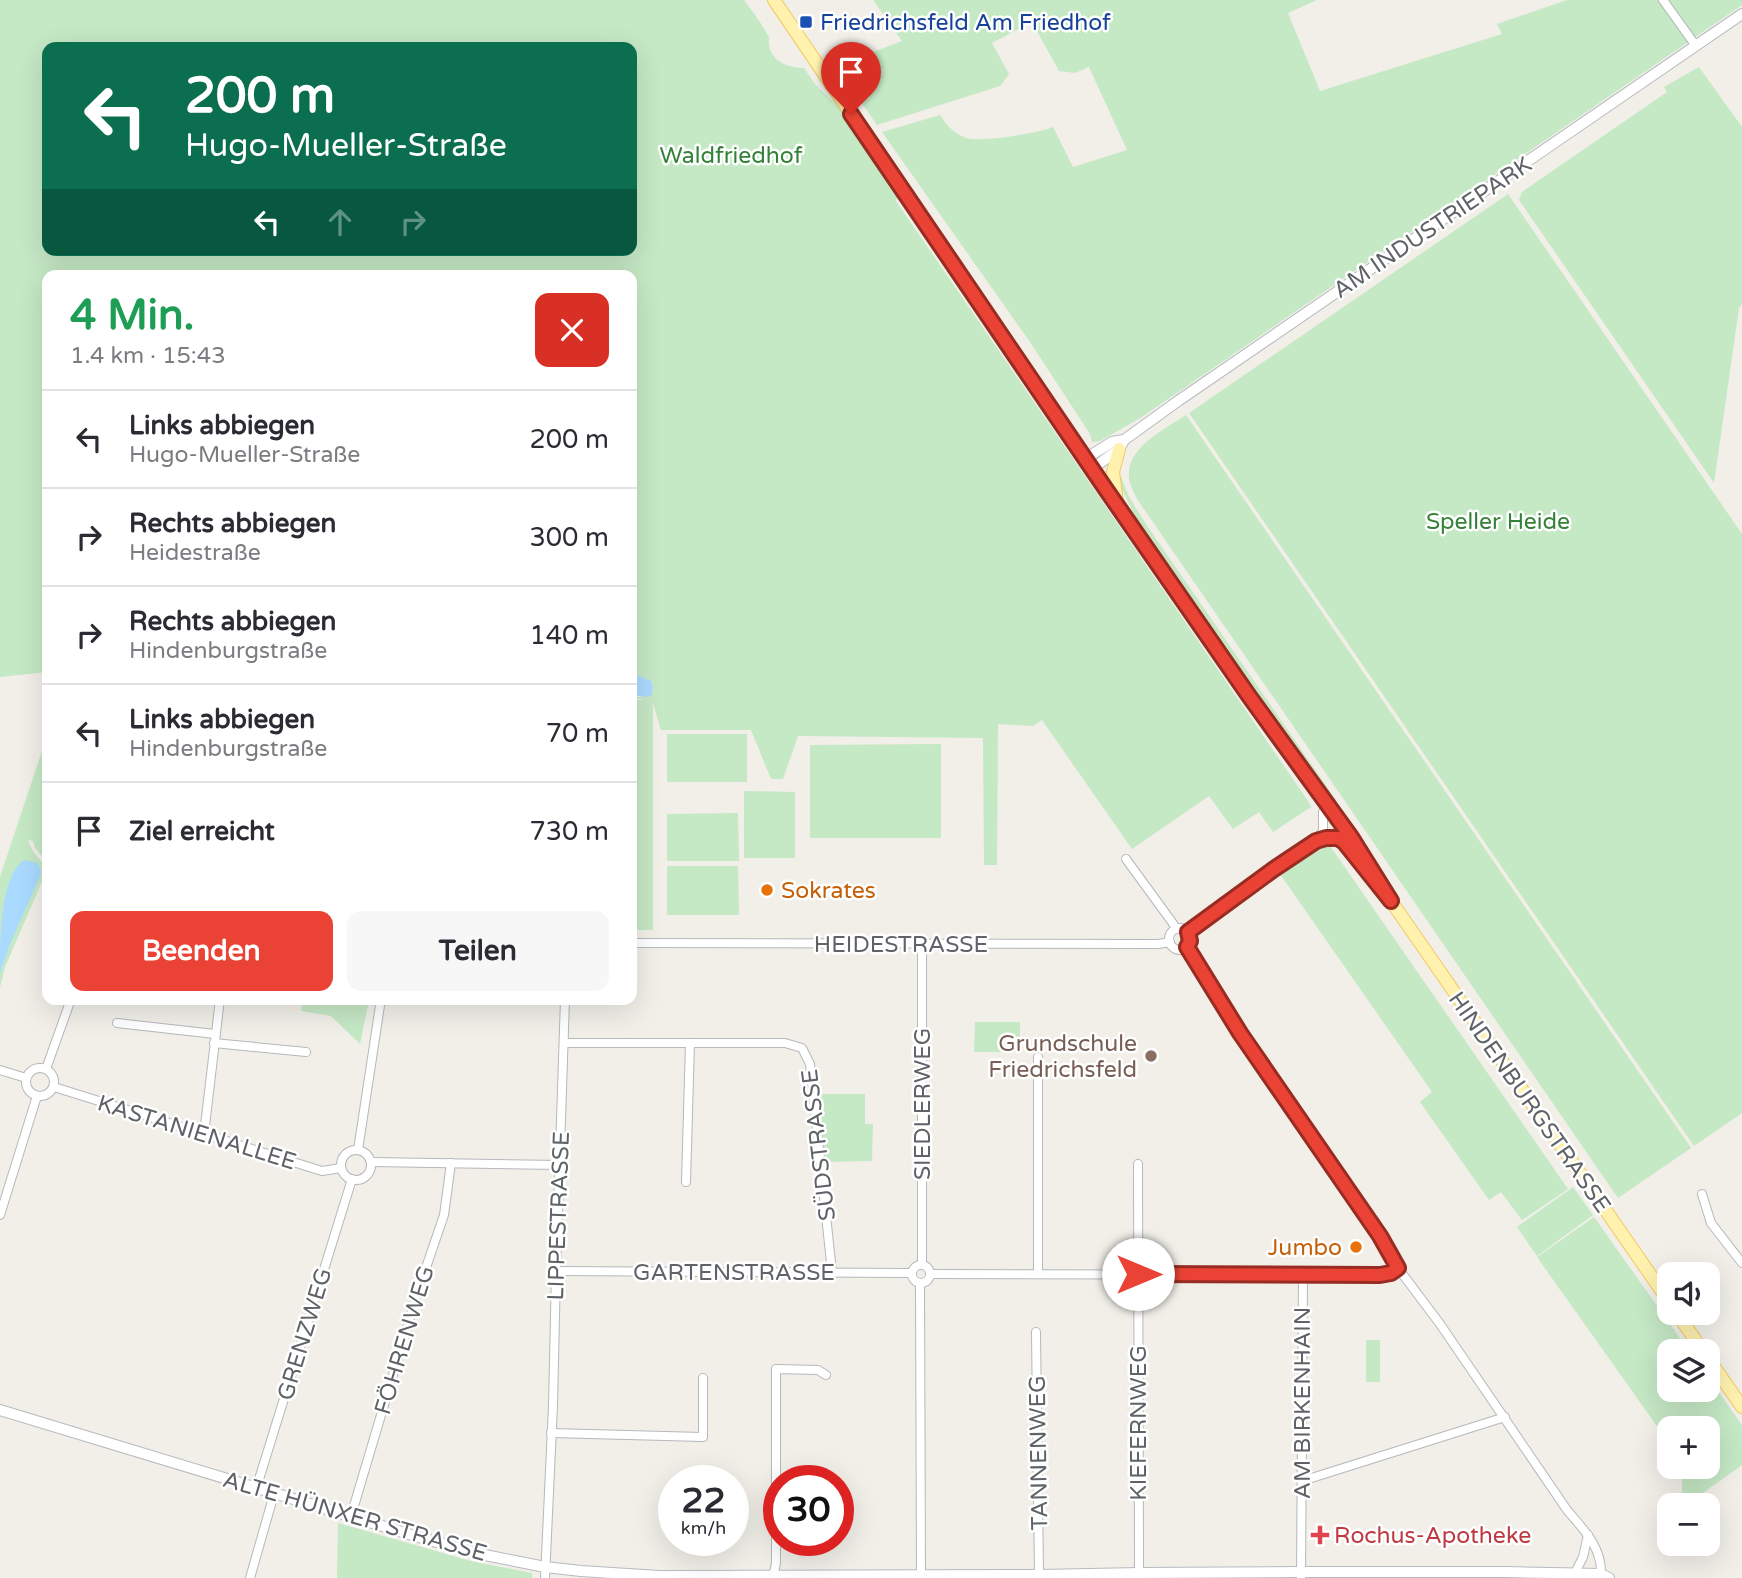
<!DOCTYPE html>
<html lang="de">
<head>
<meta charset="utf-8">
<style>
  body { margin:0; font-family:"Varela Round",sans-serif; background:#f7f7f7; color:#2b2b33; height:100vh; display:flex; flex-direction:column; font-size:26px; white-space:nowrap }
  * { box-sizing:border-box; margin:0 }
  p { font-size:23px; color:#7c7c81 }
  .icon { flex:none; width:38px; height:38px; fill:none; stroke:currentColor; stroke-width:2; stroke-linecap:round; stroke-linejoin:round }
  .map { position:relative; flex:1; overflow:hidden }
  .details { position:absolute; left:42px; top:270px; width:595px; height:735px; display:flex; flex-direction:column; background:#fff; border-radius:14px; box-shadow:0 7px 28px #0002 }
  .details>* { flex:none }
  .top-card { position:absolute; left:42px; top:42px; width:595px; height:214px; border-radius:14px; box-shadow:0 7px 28px #0002; background:#0b6e4f; color:#fff; overflow:hidden }
  .fabs { position:absolute; left:1657px; top:1262px; display:grid; gap:14px }
  .fabs a { display:grid; place-items:center; width:63px; height:63px; border-radius:14px; background:#fff; box-shadow:0 7px 28px #0002; font-size:35px }
  .speed { position:absolute; left:658px; top:1465px; display:flex; gap:14px; font-size:35px; font-weight:700; text-align:center }
  .speed>* { display:grid; place-content:center; width:91px; height:91px; border-radius:50%; background:#fff; box-shadow:0 7px 28px #0002; line-height:1 }
  .speed small { font-size:18px; font-weight:400 }
  .speed .limit { border:10px solid #d22; background:#fff; color:#111 }
  .pin { position:absolute; display:grid; place-items:center; width:60px; height:60px; color:#fff; margin:-72px -30px; border-radius:50% 50% 50% 0; rotate:-45deg; box-shadow:0 0 7px #0007 }
  .pin .icon { rotate:45deg }
  .me { position:absolute; width:77px; margin:-38px; rotate:90deg; stroke-linejoin:round; filter:drop-shadow(0 0 5px #0008) }
  .turn { display:flex; align-items:center; gap:24px; height:147px; padding:0 28px; font-size:32px }
  .turn .icon { width:91px; height:91px; stroke-width:2.5 }
  .turn b { display:block; font-size:49px; line-height:60px }
  .lanes { display:flex; align-items:center; height:66px; padding:0 28px; background:#0003; justify-content:center; gap:35px; direction:ltr }
  .lanes .off { opacity:.35 }
  .round { display:grid; place-items:center; flex:none; width:74px; height:74px; border-radius:14px; background:#f7f7f7 }
  .headline { display:flex; align-items:center; justify-content:space-between; height:119px; padding:0 28px }
  h1 { font-size:42px; font-weight:700; line-height:52px; color:#1e9e55 }
  .primary-button { display:flex; gap:14px; margin-top:auto; padding:14px 28px }
  .primary-button a { flex:1; height:80px; border-radius:14px; background:#ea4335; color:#fff; font-size:28px; font-weight:700; line-height:80px; text-align:center }
  .primary-button a+a { background:#f7f7f7; color:#2b2b33 }
  ul { padding:0; list-style:none }
  li { display:flex; align-items:center; gap:21px; height:98px; padding:0 28px; border-top:2px solid #e1e1e2 }
  li div { flex:1 }
  li b { display:block; font-size:26px }
  li em { font-style:normal }
  .map>svg:first-child { display:block }
  .green { fill:#c5e8c5; fill-rule:evenodd }
  .water { fill:#aadaff }
  .lines { fill:none; stroke-linecap:round; stroke-linejoin:round }
  .street-casing { stroke:#b5b8bc; stroke-width:10 }
  .secondary-casing { stroke:#b6babf; stroke-width:12 }
  .primary-casing { stroke:#f2c960; stroke-width:14 }
  .street { stroke:#fff; stroke-width:8 }
  .secondary { stroke:#fff; stroke-width:10 }
  .primary { stroke:#fff2af; stroke-width:12 }
  .route-casing { stroke:#982c22; stroke-width:18 }
  .route { stroke:#ea4335; stroke-width:12 }
  .transit-dot { fill:#1a4fb4; stroke:#fff; stroke-width:2.5 }
  .food-dot { fill:#e8710a; stroke:#fff; stroke-width:2.5 }
  .education-dot { fill:#8d6e63; stroke:#fff; stroke-width:2.5 }
  .health-dot { fill:#e0444e; stroke:#fff; stroke-width:2.5 }
  .labels { text-anchor:middle; stroke-width:5; stroke-linejoin:round; paint-order:stroke }
  .transit-label { font-size:23px; fill:#164399; stroke:#fff; text-anchor:start }
  .park-label { font-size:23px; fill:#348238; stroke:#fff }
  .street-label { font-size:23px; fill:#5f6368; stroke:#fff }
  .food-label { font-size:23px; fill:#c56008; stroke:#fff; text-anchor:start }
  .education-label { font-size:23px; fill:#785e54; stroke:#fff; text-anchor:end }
  .health-label { font-size:23px; fill:#be3a42; stroke:#fff; text-anchor:start }
</style>
</head>
<body>
<div class="map">
<svg width="1742" height="1578" viewBox="0 0 1742 1578">
  <rect width="100%" height="100%" fill="#f1efe8"/>
  <g class="green">
    <path d="M0 0H744C752 11 761 22 767 34 772 42 768 35 769 44 771 62 789 68 804 68L815 84 838 106 899 194 896 201 1308 801 1311 807 1273 832 1259 812 1233 829 1209 796 1132 849 1042 720 1033 726 998 724 997 865H984L983 738 798 736 783 779H771L751 730H661L653 703V930H635V700H647L632 698V695L638 697 652 695 653 686 651 681 632 673V275H47V672L0 677ZM47 47H632V250H47Z"/>
    <path d="M873 0H1317L1288 13 1320 91 1502 34 1497 24 1567 0H1742V5L1142 417 1100 441 1092 442 1090 434 1030 342 882 132 940 115C947 126 956 136 970 139 985 141 1040 133 1053 127L1073 167 1127 150 1089 67 1075 73 1059 71 1032 22 992 43 1009 74 1000 86 877 125 836 66 902 41Z"/>
    <polygon points="1699,67 1742,127 1742,304 1739,308 1714,483 1519,200 1522,192 1667,92 1664,87"/>
    <polygon points="1508,194 1742,534 1742,1113 1694,1146 1189,413"/>
    <path d="M1186 415 1691 1148 1618 1198 1137 499C1134 492 1130 486 1129 478 1126 447 1165 429 1186 415Z"/>
    <polygon points="1117,475 1122,479 1129,497 1148,527 1336,800 1331,803 1138,523 1122,489"/>
    <rect x="667" y="734" width="80" height="48"/>
    <path d="M47 736V862L35 848 33 841 28 840C31 851 39 859 47 867V870L5 967 0 987V877Z"/>
    <polygon points="941,744 941,838 810,838 810,745"/>
    <polygon points="744,791 795,792 795,858 744,858"/>
    <polygon points="738,813 739,861 667,861 667,814"/>
    <polygon points="1328,843 1568,1189 1522,1220 1501,1192 1489,1200 1420,1102 1432,1092 1280,874"/>
    <polygon points="667,866 738,866 739,915 667,915"/>
    <polygon points="303,999 368,1005 360,1044 331,1016 301,1011"/>
    <polygon points="975,1022 1020,1022 1020,1052 974,1052"/>
    <polygon points="819,1094 865,1094 865,1124 873,1124 872,1161 825,1162"/>
    <polygon points="1573,1187 1593,1215 1537,1256 1517,1227"/>
    <polygon points="1594,1217 1689,1351 1670,1351 1670,1390 1708,1390 1708,1377 1742,1425 1742,1465 1686,1505 1682,1505 1682,1467 1708,1466 1708,1428 1670,1428 1669,1443 1537,1257"/>
    <rect x="1366" y="1340" width="14" height="42"/>
    <polygon points="338,1523 471,1561 532,1573 532,1578 337,1578"/>
  </g>
  <g class="water">
    <polygon points="632,673 651,681 653,686 652,695 647,697 632,695"/>
    <path d="M25 860 37 863 41 870V874L10 944 0 973C0 942 0 873 25 860Z"/>
  </g>
  <g class="lines">
    <g class="street-casing">
      <g id="street">
        <polyline points="1663,0 1696,46"/>
        <path d="M1316 840C1326 838 1334 837 1344 842"/>
        <polyline points="1126,859 1177,929"/>
        <circle cx="1180" cy="939" r="11"/>
        <polyline points="1188,932 1316,840 1323,831 1323,812"/>
        <polyline points="632,943 1158,944 1170,942"/>
        <path d="M1187 947 1240 1033 1379 1236 1398 1268 1440 1324 1567 1510C1583 1529 1602 1547 1601 1574"/>
        <polyline points="117,1023 215,1034"/>
        <polyline points="214,1043 306,1052"/>
        <polyline points="564,1043 785,1043 802,1048 810,1064 832,1272"/>
        <circle cx="40" cy="1082" r="14"/>
        <polyline points="46,1069 71,999"/>
        <polyline points="0,1070 26,1078"/>
        <polyline points="54,1087 322,1171 341,1168"/>
        <polyline points="204,1134 220,999"/>
        <polyline points="358,1150 381,999"/>
        <circle cx="356" cy="1165" r="15"/>
        <polyline points="371,1162 560,1165"/>
        <polyline points="1138,1164 1139,1573"/>
        <polyline points="686,1182 690,1043"/>
        <polyline points="1702,1194 1711,1223 1742,1263"/>
        <polyline points="0,1215 37,1096"/>
        <polyline points="922,1264 922,944"/>
        <circle cx="921" cy="1274" r="9"/>
        <polyline points="556,1271 912,1273"/>
        <polyline points="931,1274 1380,1275 1391,1273 1398,1268"/>
        <polyline points="1038,1274 1038,1057"/>
        <polyline points="920,1283 921,1578"/>
        <polyline points="1036,1332 1039,1575"/>
        <polyline points="551,1433 703,1437 703,1378"/>
        <polyline points="1302,1481 1505,1417"/>
        <polyline points="256,1489 352,1179"/>
        <polyline points="351,1516 417,1294 444,1215 451,1163"/>
        <polyline points="1575,1573 1583,1557 1588,1535"/>
        <polyline points="250,1578 274,1494"/>
        <polyline points="545,1578 553,1406 556,1271 565,999"/>
        <polyline points="773,1578 776,1563 776,1369 818,1370 826,1375"/>
        <polyline points="1301,1578 1303,1275"/>
      </g>
    </g>
    <g class="secondary-casing">
      <g id="secondary">
        <polyline points="1085,459 1112,442 1124,440"/>
        <polyline points="1092,469 1119,449 1124,440 1178,401 1742,14"/>
        <polyline points="0,1410 422,1538 485,1555 545,1567 581,1571 659,1576 1039,1575 1139,1573 1301,1572 1504,1572 1601,1574 1609,1578"/>
      </g>
    </g>
    <g class="primary-casing">
      <g id="primary">
        <polyline points="774,0 1092,469 1278,738 1351,837 1391,901 1670,1303"/>
        <polyline points="1117,502 1113,472 1119,449"/>
        <polyline points="1676,1312 1703,1351"/>
        <polyline points="1708,1358 1742,1407"/>
      </g>
    </g>
    <use href="#street" class="street"/>
    <use href="#secondary" class="secondary"/>
    <use href="#primary" class="primary"/>
  </g>
  <g class="lines">
    <g class="route-casing">
      <polyline id="route" points="851,114 1105,488 1249,696 1351,837 1391,901 1344,842 1338,838 1326,838 1316,841 1274,869 1188,932 1190,941 1187,947 1240,1033 1380,1236 1398,1268 1391,1273 1380,1275 1138,1274"/>
    </g>
    <use href="#route" class="route"/>
  </g>
  <rect class="transit-dot" x="799" y="15" width="14" height="14" rx="3.5"/>
  <g class="food-dot">
    <circle cx="767" cy="890" r="7"/>
    <circle cx="1356" cy="1247" r="7"/>
  </g>
  <circle class="education-dot" cx="1151" cy="1056" r="7"/>
  <path class="health-dot" d="M1316.5 1524.5h7v7h7v7h-7v7h-7v-7h-7v-7h7z"/>
  <g class="labels">
    <g class="transit-label">
      <text x="820" y="30">Friedrichsfeld Am Friedhof</text>
    </g>
    <g class="park-label">
      <text x="731" y="163">Waldfriedhof</text>
      <text x="1498" y="529">Speller Heide</text>
    </g>
    <g class="street-label">
      <text transform="translate(1432 227) rotate(-34)" y="8">AM INDUSTRIEPARK</text>
      <text x="901" y="952">HEIDESTRASSE</text>
      <text transform="translate(1530 1102) rotate(55)" y="8">HINDENBURGSTRASSE</text>
      <text transform="translate(922 1104) rotate(-90)" y="8">SIEDLERWEG</text>
      <text transform="translate(197 1132) rotate(17)" y="8">KASTANIENALLEE</text>
      <text transform="translate(818 1145) rotate(-97)" y="8">SÜDSTRASSE</text>
      <text transform="translate(558 1216) rotate(-88)" y="8">LIPPESTRASSE</text>
      <text x="734" y="1280">GARTENSTRASSE</text>
      <text transform="translate(304 1334) rotate(-73)" y="8">GRENZWEG</text>
      <text transform="translate(404 1340) rotate(-73)" y="8">FÖHRENWEG</text>
      <text transform="translate(1302 1403) rotate(-90)" y="8">AM BIRKENHAIN</text>
      <text transform="translate(1138 1423) rotate(-90)" y="8">KIEFERNWEG</text>
      <text transform="translate(1038 1453) rotate(-91)" y="8">TANNENWEG</text>
      <text transform="translate(355 1516) rotate(16)" y="8">ALTE HÜNXER STRASSE</text>
    </g>
    <g class="food-label">
      <text x="781" y="898">Sokrates</text>
      <text x="1342" y="1255" text-anchor="end">Jumbo</text>
    </g>
    <g class="education-label">
      <text x="1137" y="1051">Grundschule<tspan x="1137" dy="26">Friedrichsfeld</tspan></text>
    </g>
    <g class="health-label">
      <text x="1334" y="1543">Rochus-Apotheke</text>
    </g>
  </g>
</svg>
<div class="fabs">
<a><svg class="icon" aria-label="sound" viewBox="0 0 24 24"><path d="M4 9h4l5-4v14l-5-4H4zM17 9q2 3 0 6"/></svg></a>
<a><svg class="icon" aria-label="layers" viewBox="0 0 24 24"><path d="M12 4l9 5-9 5-9-5zM3 14l9 5 9-5"/></svg></a>
<a>+</a>
<a>−</a>
</div>
<div class="speed"><div>22<small>km/h</small></div><div class="limit">30</div></div>
<div class="pin" style="left:851px;top:114px;background:#d93025"><svg class="icon" aria-label="arrive" viewBox="0 0 24 24"><path d="M6 21V4h12l-3 4 3 4H6"/></svg></div>
<svg class="me" style="left:1138px;top:1274px" viewBox="-20 -20 40 40"><circle r="19" fill="#fff"/><path d="M0-13L10 11 0 6-10 11z" fill="#ea4335"/></svg>
<div class="top-card">
<div class="turn"><svg class="icon" aria-label="left" viewBox="0 0 24 24"><path d="M17 20v-9H6M10 6l-5 5 5 5"/></svg><div><b>200 m</b>Hugo-Mueller-Straße</div></div>
<div class="lanes"><svg class="icon" aria-label="left" viewBox="0 0 24 24"><path d="M17 20v-9H6M10 6l-5 5 5 5"/></svg><svg class="icon off" aria-label="ahead" viewBox="0 0 24 24"><path d="M12 20V5M6 11l6-6 6 6"/></svg><svg class="icon off" aria-label="right" viewBox="0 0 24 24"><path d="M7 20v-9h11M14 6l5 5-5 5"/></svg></div>
</div>
<section class="details">
<div class="headline"><div><h1>4 Min.</h1><p>1.4 km · 15:43</p></div><a class="round" style="background:#d93025;color:#fff"><svg class="icon" aria-label="close" viewBox="0 0 24 24"><path d="M6 6l12 12M18 6L6 18"/></svg></a></div>
<ul>
<li><svg class="icon" aria-label="left" viewBox="0 0 24 24"><path d="M17 20v-9H6M10 6l-5 5 5 5"/></svg><div><b>Links abbiegen</b><p>Hugo-Mueller-Straße</p></div><em>200 m</em></li>
<li><svg class="icon" aria-label="right" viewBox="0 0 24 24"><path d="M7 20v-9h11M14 6l5 5-5 5"/></svg><div><b>Rechts abbiegen</b><p>Heidestraße</p></div><em>300 m</em></li>
<li><svg class="icon" aria-label="right" viewBox="0 0 24 24"><path d="M7 20v-9h11M14 6l5 5-5 5"/></svg><div><b>Rechts abbiegen</b><p>Hindenburgstraße</p></div><em>140 m</em></li>
<li><svg class="icon" aria-label="left" viewBox="0 0 24 24"><path d="M17 20v-9H6M10 6l-5 5 5 5"/></svg><div><b>Links abbiegen</b><p>Hindenburgstraße</p></div><em>70 m</em></li>
<li><svg class="icon" aria-label="arrive" viewBox="0 0 24 24"><path d="M6 21V4h12l-3 4 3 4H6"/></svg><div><b>Ziel erreicht</b></div><em>730 m</em></li>
</ul>
<div class="primary-button"><a>Beenden</a><a>Teilen</a></div>
</section>
</div>
</body>
</html>
